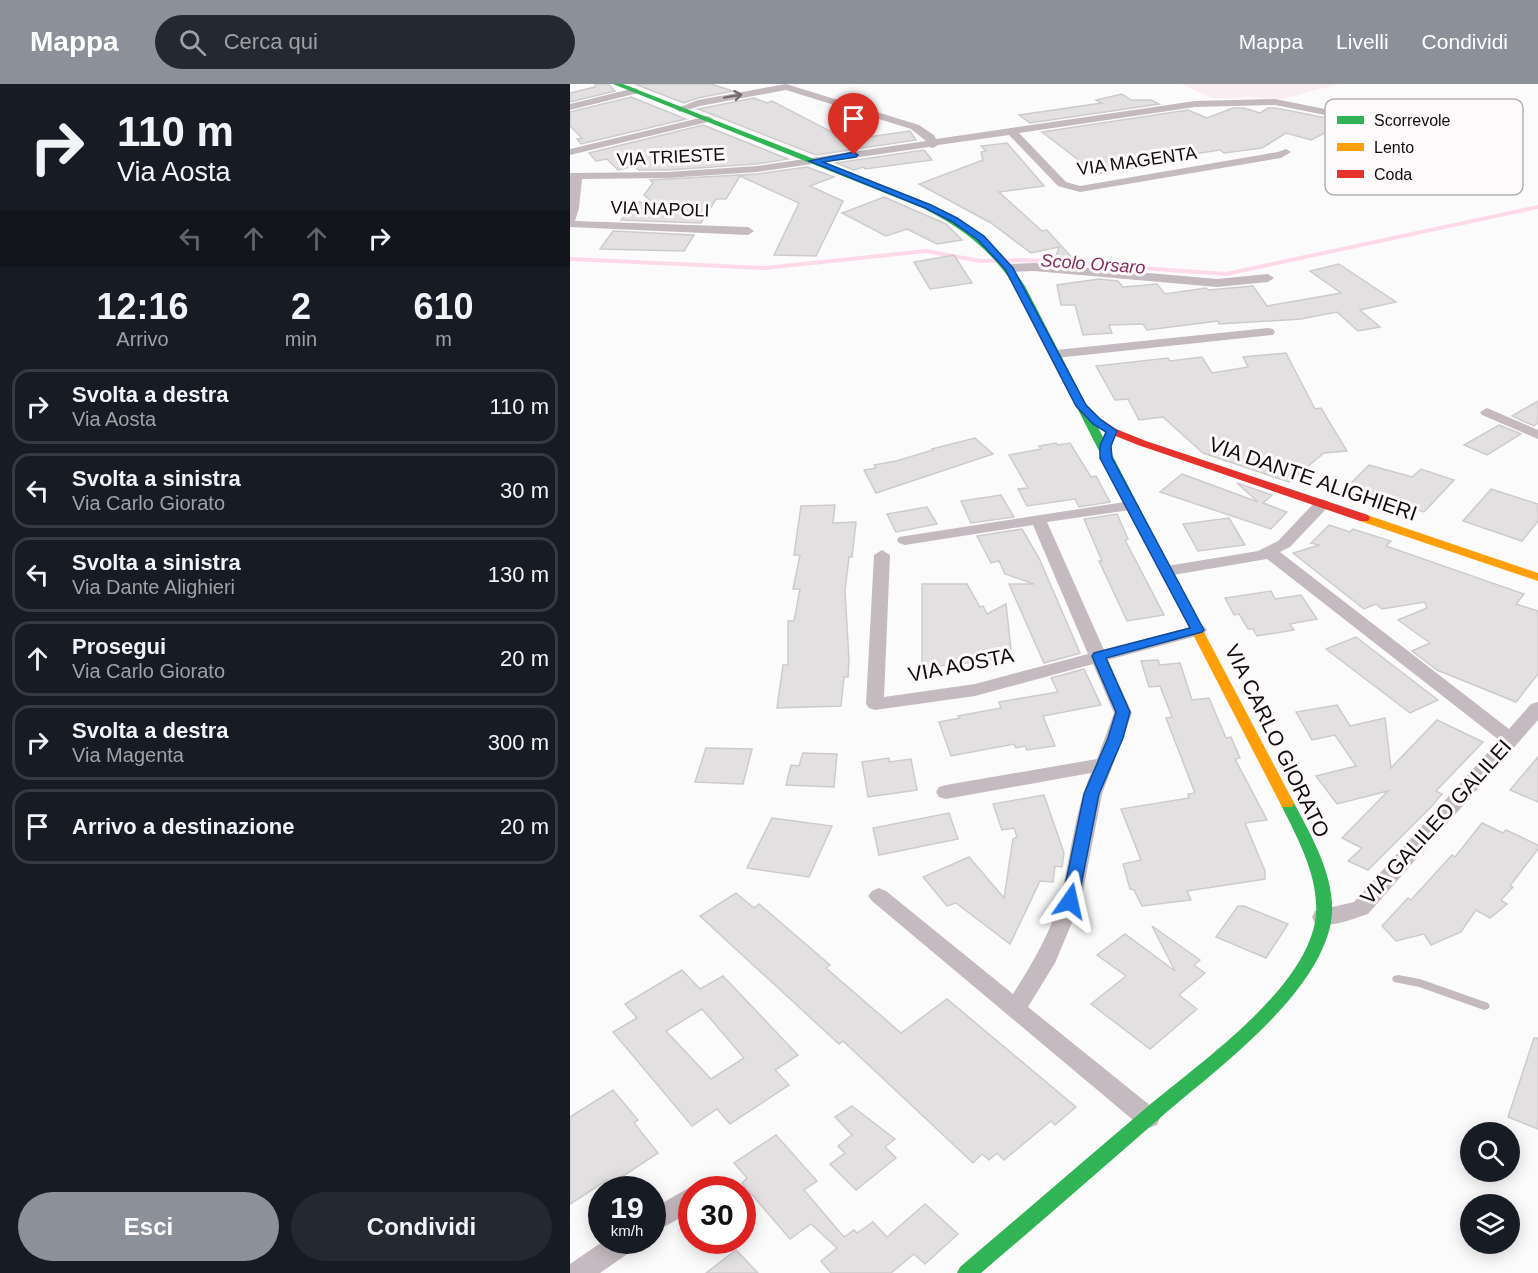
<!DOCTYPE html>
<html lang="it">
<head>
<meta charset="utf-8">
<style>
  body { margin:0; font-family:Arial,sans-serif; background:#242831; color:#f1f3f6; height:100vh; display:flex; flex-direction:column; font-size:22px; white-space:nowrap }
  * { box-sizing:border-box; margin:0 }
  p { font-size:20px; color:#9ea1a6 }
  .icon { flex:none; width:33px; height:33px; fill:none; stroke:currentColor; stroke-width:2; stroke-linecap:round; stroke-linejoin:round }
  .map { position:relative; flex:1; overflow:hidden }
  .sheet { display:flex; flex-direction:column; background:#171b24; width:570px }
  .sheet>* { flex:none }
  .top-card { background:#171b24; color:#f1f3f6; overflow:hidden }
  .tools { position:absolute; left:890px; top:1038px; display:grid; gap:12px }
  .tools a { display:grid; place-items:center; width:60px; height:60px; border-radius:50%; background:#171b24; box-shadow:0 3px 15px #0003; font-size:30px }
  .speed { position:absolute; left:18px; top:1092px; display:flex; gap:12px; font-size:30px; font-weight:700; text-align:center }
  .speed>* { display:grid; place-content:center; width:78px; height:78px; border-radius:50%; background:#171b24; box-shadow:0 3px 15px #0003; line-height:1 }
  .speed small { font-size:15px; font-weight:400 }
  .speed .limit { border:9px solid #d22; background:#fff; color:#111 }
  .pin { position:absolute; display:grid; place-items:center; width:51px; height:51px; color:#fff; margin:-62px -26px; border-radius:50% 50% 50% 0; rotate:-45deg; box-shadow:0 0 6px #0007 }
  .pin .icon { rotate:45deg }
  .me { position:absolute; width:66px; margin:-33px; rotate:11deg; stroke-linejoin:round; filter:drop-shadow(0 0 4px #0008) }
  .turn { display:flex; align-items:center; gap:21px; height:126px; padding:0 18px; font-size:27px }
  .turn .icon { width:78px; height:78px; stroke-width:2.5 }
  .turn b { display:block; font-size:42px; line-height:51px }
  .lanes { display:flex; align-items:center; height:57px; padding:0 18px; background:#0003; justify-content:center; gap:30px; direction:ltr }
  .lanes .off { opacity:.35 }
  .eta { display:flex; justify-content:space-evenly; align-items:center; height:102px; text-align:center }
  .eta b { font-size:36px; font-weight:800; line-height:42px }
  .primary-button { display:flex; gap:12px; margin-top:auto; padding:12px 18px }
  .primary-button a { flex:1; height:69px; border-radius:36px; background:#8c9099; color:#fff; font-size:24px; font-weight:800; line-height:69px; text-align:center }
  .primary-button a+a { background:#242831; color:#f1f3f6 }
  ul { padding:0; list-style:none }
  li { display:flex; align-items:center; gap:18px; height:75px; margin:0 12px 9px; padding:0 6px; border:3px solid #363941; border-radius:18px }
  li div { flex:1 }
  li b { display:block; font-size:22px }
  li em { font-style:normal }
  header { display:flex; align-items:center; gap:36px; box-sizing:border-box; height:84px; padding:0 30px; background:#8c9099; color:#fff }
  header strong { font-size:28px }
  nav { display:flex; gap:33px; margin-inline-start:auto; font-size:21px }
  .search { width:420px; height:54px; background:#242831; display:flex; align-items:center; gap:15px; box-sizing:border-box; padding:0 21px; border-radius:33px; color:#9ea1a6; font-size:22px }
  main { display:flex; flex:1; min-height:0 }
  .map>svg:first-child { display:block }
  .green { fill:#faeef3 }
  .lines { fill:none; stroke-linecap:round; stroke-linejoin:round }
  .stream { stroke:#fddaea; stroke-width:4 }
  .building { fill:#e3e0e1; stroke:#cecbcc; stroke-width:1.5; fill-rule:evenodd }
  .lane { fill:#c4babf; fill-rule:evenodd }
  .street { fill:#c4babf; fill-rule:evenodd }
  .fast { fill:#30b455; fill-rule:evenodd }
  .slow { fill:#ff9f0a; fill-rule:evenodd }
  .jam { fill:#e5322d; fill-rule:evenodd }
  .oneway { stroke:#736b6f }
  .route { fill:#1a73e8; stroke:#114b97; stroke-width:1.5 }
  .labels { text-anchor:middle; stroke-width:6; stroke-linejoin:round; paint-order:stroke }
  .far-street-label { font-size:18px; fill:#110b0d; stroke:#fdfafb }
  .far-water-label { font-size:18px; font-style:italic; fill:#862d5f; stroke:#fdfafb }
  .street-label { font-size:21px; fill:#110b0d; stroke:#fdfafb }
  .key { fill:#fdfafb; stroke:#b6b2b4; stroke-width:1.5 }
  .key-label { font-size:16px; fill:#110b0d }
</style>
</head>
<body>
<header>
<strong>Mappa</strong>
<div class="search"><svg class="icon" aria-label="search" viewBox="0 0 24 24"><circle cx="10" cy="10" r="6"/><path d="M15 15l6 6"/></svg>Cerca qui</div>
<nav><a>Mappa</a><a>Livelli</a><a>Condividi</a></nav>
</header>
<main>
<section class="sheet">
<div class="top-card">
<div class="turn"><svg class="icon" aria-label="right" viewBox="0 0 24 24"><path d="M7 20v-9h11M14 6l5 5-5 5"/></svg><div><b>110 m</b>Via Aosta</div></div>
<div class="lanes"><svg class="icon off" aria-label="left" viewBox="0 0 24 24"><path d="M17 20v-9H6M10 6l-5 5 5 5"/></svg><svg class="icon off" aria-label="ahead" viewBox="0 0 24 24"><path d="M12 20V5M6 11l6-6 6 6"/></svg><svg class="icon off" aria-label="ahead" viewBox="0 0 24 24"><path d="M12 20V5M6 11l6-6 6 6"/></svg><svg class="icon" aria-label="right" viewBox="0 0 24 24"><path d="M7 20v-9h11M14 6l5 5-5 5"/></svg></div>
</div>
<div class="eta">
<div><b>12:16</b><p>Arrivo</p></div>
<div><b>2</b><p>min</p></div>
<div><b>610</b><p>m</p></div>
</div>
<ul>
<li><svg class="icon" aria-label="right" viewBox="0 0 24 24"><path d="M7 20v-9h11M14 6l5 5-5 5"/></svg><div><b>Svolta a destra</b><p>Via Aosta</p></div><em>110 m</em></li>
<li><svg class="icon" aria-label="left" viewBox="0 0 24 24"><path d="M17 20v-9H6M10 6l-5 5 5 5"/></svg><div><b>Svolta a sinistra</b><p>Via Carlo Giorato</p></div><em>30 m</em></li>
<li><svg class="icon" aria-label="left" viewBox="0 0 24 24"><path d="M17 20v-9H6M10 6l-5 5 5 5"/></svg><div><b>Svolta a sinistra</b><p>Via Dante Alighieri</p></div><em>130 m</em></li>
<li><svg class="icon" aria-label="ahead" viewBox="0 0 24 24"><path d="M12 20V5M6 11l6-6 6 6"/></svg><div><b>Prosegui</b><p>Via Carlo Giorato</p></div><em>20 m</em></li>
<li><svg class="icon" aria-label="right" viewBox="0 0 24 24"><path d="M7 20v-9h11M14 6l5 5-5 5"/></svg><div><b>Svolta a destra</b><p>Via Magenta</p></div><em>300 m</em></li>
<li><svg class="icon" aria-label="arrive" viewBox="0 0 24 24"><path d="M6 21V4h12l-3 4 3 4H6"/></svg><div><b>Arrivo a destinazione</b></div><em>20 m</em></li>
</ul>
<div class="primary-button"><a>Esci</a><a>Condividi</a></div>
</section>
<div class="map">
<svg width="968" height="1189" viewBox="0 0 968 1189">
  <rect width="100%" height="100%" fill="#fcfbfb"/>
  <polygon class="green" points="612,0 769,0 708,16 681,13 643,15"/>
  <g class="lines">
    <polyline class="stream" points="0,175 195,184 356,167 410,177 455,176 656,190 968,123"/>
  </g>
  <g class="building">
    <polygon points="26,0 38,0 45,7 0,18 0,9 25,3"/>
    <polygon points="65,0 141,0 163,7 128,14 114,19"/>
    <polygon points="552,10 561,16 581,16 589,20 460,39 449,31 532,19 526,16"/>
    <polygon points="61,13 116,35 11,60 7,55 12,54 0,42 0,28"/>
    <polygon points="184,14 197,19 202,17 275,55 295,51 298,53 340,47 346,56 246,71 128,25"/>
    <polygon points="663,24 674,24 690,29 698,24 706,24 777,38 741,56 716,49 692,64 654,69 650,66 584,76 589,80 527,90 472,48 618,26 637,34"/>
    <polygon points="133,41 218,75 187,80 97,86 69,86 64,82 48,86 37,75 26,77 19,69"/>
    <polygon points="437,59 474,102 429,108 472,147 477,146 505,177 504,180 484,179 489,163 461,169 421,139 349,100 413,76 411,68 416,67 411,62"/>
    <polygon points="354,66 362,76 295,85 294,83 284,86 266,79"/>
    <polygon points="237,83 264,93 240,102 273,117 246,172 204,171 229,119 170,92 156,115 146,115 131,139 51,136 65,118 83,119 74,111 83,99 80,96 187,90"/>
    <polygon points="314,113 376,140 392,156 367,160 337,145 316,152 272,129"/>
    <polygon points="43,147 124,151 114,167 30,165"/>
    <polygon points="384,171 402,199 360,205 344,178"/>
    <polygon points="769,180 826,218 790,226 810,243 788,247 767,228 731,235 649,240 648,237 577,246 573,240 539,241 542,249 513,251 505,221 491,221 487,201 529,195 548,197 553,203 587,200 595,210 636,204 638,206 683,202 697,222 771,209 740,187"/>
    <polygon points="716,269 745,325 751,324 777,367 754,369 719,398 633,369 593,333 569,336 558,315 545,316 526,282 598,274 600,277 632,273 642,289 678,283 673,273"/>
    <polygon points="968,317 968,339 964,342 942,332"/>
    <polygon points="929,341 951,350 917,371 894,361"/>
    <polygon points="405,354 423,370 306,409 294,386 306,384 304,381 326,377 363,366 362,365"/>
    <polygon points="486,359 488,361 500,359 521,393 526,392 540,418 509,423 505,415 457,422 448,405 458,404 439,371 471,365 469,362"/>
    <polygon points="799,381 842,393 851,385 884,396 854,428 796,409 791,414 779,410 779,401"/>
    <polygon points="612,390 688,418 667,399 702,411 693,419 717,428 701,445 590,408"/>
    <polygon points="921,405 968,420 968,437 952,457 893,437"/>
    <polygon points="431,411 444,433 401,439 391,417"/>
    <polygon points="265,421 263,439 286,438 282,473 279,473 275,507 279,576 278,593 274,593 271,622 207,624 213,581 218,581 218,537 224,537 230,505 223,505 230,471 224,471 231,422"/>
    <polygon points="357,423 367,440 326,448 317,430"/>
    <polygon points="547,430 558,455 555,456 594,531 557,537 529,477 532,477 514,435"/>
    <polygon points="659,434 675,461 628,467 613,440"/>
    <polygon points="759,441 780,448 783,445 821,457 816,462 954,510 946,520 968,527 968,590 946,618 867,586 842,567 860,559 828,536 857,524 855,518 812,525 806,520 794,525 723,469 749,461 741,459"/>
    <polygon points="452,445 469,474 510,569 507,570 474,579 439,500 464,500 435,490 429,477 421,479 407,452"/>
    <polygon points="352,500 397,500 410,523 413,522 417,530 436,520 442,574 352,584"/>
    <polygon points="701,507 705,515 731,511 747,535 720,540 724,546 687,552 683,545 678,545 669,530 664,531 655,514"/>
    <polygon points="786,553 868,616 840,629 756,565"/>
    <polygon points="588,576 590,581 610,579 622,616 639,614 656,654 661,653 670,674 665,675 697,736 675,739 695,787 695,795 617,807 621,816 572,822 564,806 560,805 553,780 571,776 551,725 619,714 618,710 625,709 596,634 602,633 590,602 579,603 571,577"/>
    <polygon points="514,585 531,621 473,632 485,662 457,666 455,662 446,664 444,660 381,672 369,638 390,634 388,632 431,624 429,618 488,608 481,594"/>
    <polygon points="767,621 780,642 815,634 821,684 867,636 913,658 866,707 872,710 861,723 798,786 778,777 792,764 772,754 818,707 767,720 746,692 786,682 765,651 742,656 726,628"/>
    <polygon points="136,664 182,665 173,700 125,698"/>
    <polygon points="233,669 267,670 264,703 216,701 221,681 229,682"/>
    <polygon points="968,673 968,718 940,706"/>
    <polygon points="319,674 319,678 341,675 347,706 298,713 292,678"/>
    <polygon points="474,711 494,769 492,783 485,782 483,798 470,797 440,860 386,819 377,822 353,793 399,773 434,814 443,755 447,753 444,744 432,746 423,720"/>
    <polygon points="379,729 388,755 309,771 303,744"/>
    <polygon points="202,734 262,742 239,793 177,784"/>
    <polygon points="912,739 933,749 936,746 968,761 968,765 940,802 943,803 931,816 937,820 920,834 906,826 891,848 861,861 854,850 826,857 812,842 838,814 841,816 882,771 885,773"/>
    <polygon points="166,809 184,824 189,820 260,881 256,884 331,949 377,915 506,1023 485,1041 481,1037 434,1076 427,1069 419,1076 412,1070 403,1079 273,957 269,960 130,832"/>
    <polygon points="668,822 674,822 718,840 696,874 646,853"/>
    <polygon points="582,842 630,876 624,881 635,889 609,911 627,925 580,965 521,920 556,892 527,871 555,850 605,887"/>
    <path d="M112 886 130 905 153 892 228 971 205 986 219 1001 160 1040 147 1025 122 1042 43 948 67 934 55 920ZM132 925 174 974 141 995 96 947Z"/>
    <polygon points="964,954 968,954 968,1045 938,1033"/>
    <polygon points="43,1006 68,1036 64,1039 88,1069 41,1100 37,1096 0,1120 0,1033"/>
    <polygon points="282,1022 325,1055 315,1063 326,1074 286,1106 260,1080 275,1069 268,1062 282,1051 265,1033"/>
    <polygon points="206,1051 247,1097 234,1106 274,1153 284,1146 287,1149 303,1138 317,1153 355,1120 388,1150 355,1180 344,1170 321,1189 261,1189 251,1177 267,1164 241,1140 220,1155 172,1099 177,1094 164,1079"/>
    <polygon points="166,1166 188,1189 136,1189"/>
  </g>
  <g class="lines">
    <polygon class="lane" points="828,891 850,895 918,919 920,922 918,925 914,926 849,903 824,898 822,895 824,892"/>
    <g class="street">
      <polygon points="216,0 349,41 364,51 366,55 625,17 705,15 800,34 805,37 800,40 705,21 625,23 449,49 496,98 510,102 708,68 716,65 721,68 711,74 510,108 488,102 439,51 368,61 363,64 359,63 187,88 97,94 12,95 9,124 5,137 178,143 184,147 178,151 0,143 0,89 97,88 187,82 356,57 341,45 216,6 130,22 110,28 105,25 128,16"/>
      <polygon points="65,4 68,5 68,9 0,26 0,20"/>
      <polygon points="138,32 143,35 142,37 0,71 0,65"/>
      <polygon points="464,179 647,195 698,190 704,194 698,198 647,203 464,187 439,188 433,184 439,180"/>
      <polygon points="698,244 703,245 705,248 703,251 486,274 479,270 486,266"/>
      <polygon points="917,324 968,346 968,355 912,331 910,328"/>
      <path d="M752 415 758 417 760 420 758 423 720 463 710 468 939 645 961 620 968 618V636L798 830C782 835 763 844 745 839L742 833 745 827 784 818 929 656 697 475 597 492 589 487 597 482 688 467 708 457 746 417Z"/>
      <path d="M561 417 567 419 569 422 567 425 477 438 534 566 628 541 634 542 637 546 634 550 538 576 562 629 532 710 511 817 485 879 458 923 587 1027 590 1034 587 1041 578 1044 569 1041 302 817 298 812 302 807 309 804 316 807 443 910C461 881 481 849 490 815 501 773 504 729 521 689L376 715 369 713 366 708 369 703 376 701 527 675 544 629 523 580 405 612 305 626 299 624 296 620 304 471 312 466 320 471 314 613 405 600 518 570 463 441 335 461 329 459 327 456 329 453Z"/>
      <polygon points="122,1102 131,1106 122,1106 122,1127 82,1150 82,1125"/>
      <polygon points="35,1156 70,1156 66,1164 30,1189 0,1189 0,1180"/>
    </g>
    <g class="fast">
      <path d="M43 0H53L361 121C403 143 428 163 455 202L614 510 612 513 608 514 602 510 445 202C419 165 395 146 355 125Z"/>
      <path d="M717 714 722 715 724 719C743 755 770 801 760 843 742 917 645 986 590 1034 530 1086 471 1138 411 1189H387L390 1183C452 1130 514 1077 576 1024 628 980 727 912 744 843 754 801 728 755 710 719L712 715Z"/>
    </g>
    <g class="slow">
      <polygon points="794,430 968,489 968,497 790,437 788,434 790,431"/>
      <polygon points="608,506 614,510 724,719 722,723 712,723 710,719 602,510"/>
    </g>
    <polygon class="jam" points="516,325 546,345 576,357 798,431 800,434 798,437 790,437 568,361 538,349 512,330 512,326"/>
  </g>
  <defs><path id="oneway-shaft" d="M-6 0H5M1.5-3L5.5 0L1.5 3" fill="none" stroke-width="1.6" stroke-linecap="round" stroke-linejoin="round" transform="scale(1.5)"/></defs>
  <use class="oneway" href="#oneway-shaft" transform="translate(163 12) rotate(-10)"/>
  <polygon class="route" points="284,68 288,71 286,73 253,78 361,121 387,134 414,152 443,184 516,321 530,335 547,347 541,362 542,374 634,546 632,548 536,574 560,628 553,654 529,710 508,817 506,821 494,821 492,817 514,710 538,654 546,628 522,572 524,569 620,544 530,374 530,362 536,348 523,340 506,322 435,185 408,156 381,137 355,124 239,77"/>
  <g class="labels">
    <g class="far-street-label">
      <text transform="translate(101 73) rotate(-3)" y="6">VIA TRIESTE</text>
      <text transform="translate(567 77) rotate(-8)" y="6">VIA MAGENTA</text>
      <text transform="translate(90 125) rotate(2)" y="6">VIA NAPOLI</text>
    </g>
    <g class="far-water-label">
      <text transform="translate(523 180) rotate(4)" y="6">Scolo Orsaro</text>
    </g>
    <g class="street-label">
      <text transform="translate(743 395) rotate(19)" y="7">VIA DANTE ALIGHIERI</text>
      <text transform="translate(391 581) rotate(-11)" y="7">VIA AOSTA</text>
      <text transform="translate(707 657) rotate(64)" y="7">VIA CARLO GIORATO</text>
      <text transform="translate(866 738) rotate(-48)" y="7">VIA GALILEO GALILEI</text>
    </g>
  </g>
  <rect x="755" y="15" width="198" height="96" rx="9" class="key"/>
  <rect x="767" y="32" width="27" height="8" fill="#30b455"/>
  <rect x="767" y="59" width="27" height="8" fill="#ff9f0a"/>
  <rect x="767" y="86" width="27" height="8" fill="#e5322d"/>
  <g class="key-label">
    <text x="804" y="42">Scorrevole</text>
    <text x="804" y="69">Lento</text>
    <text x="804" y="96">Coda</text>
  </g>
</svg>
<div class="tools">
<a><svg class="icon" aria-label="search" viewBox="0 0 24 24"><circle cx="10" cy="10" r="6"/><path d="M15 15l6 6"/></svg></a>
<a><svg class="icon" aria-label="layers" viewBox="0 0 24 24"><path d="M12 4l9 5-9 5-9-5zM3 14l9 5 9-5"/></svg></a>
</div>
<div class="speed"><div>19<small>km/h</small></div><div class="limit">30</div></div>
<div class="pin" style="left:284px;top:71px;background:#d93025"><svg class="icon" aria-label="arrive" viewBox="0 0 24 24"><path d="M6 21V4h12l-3 4 3 4H6"/></svg></div>
<svg class="me" style="left:500px;top:817px" viewBox="-20 -20 40 40"><path d="M0-17L14 15 0 8-14 15z" fill="#1a73e8" stroke="#fff" stroke-width="4"/></svg>
</div>
</main>
</body>
</html>
